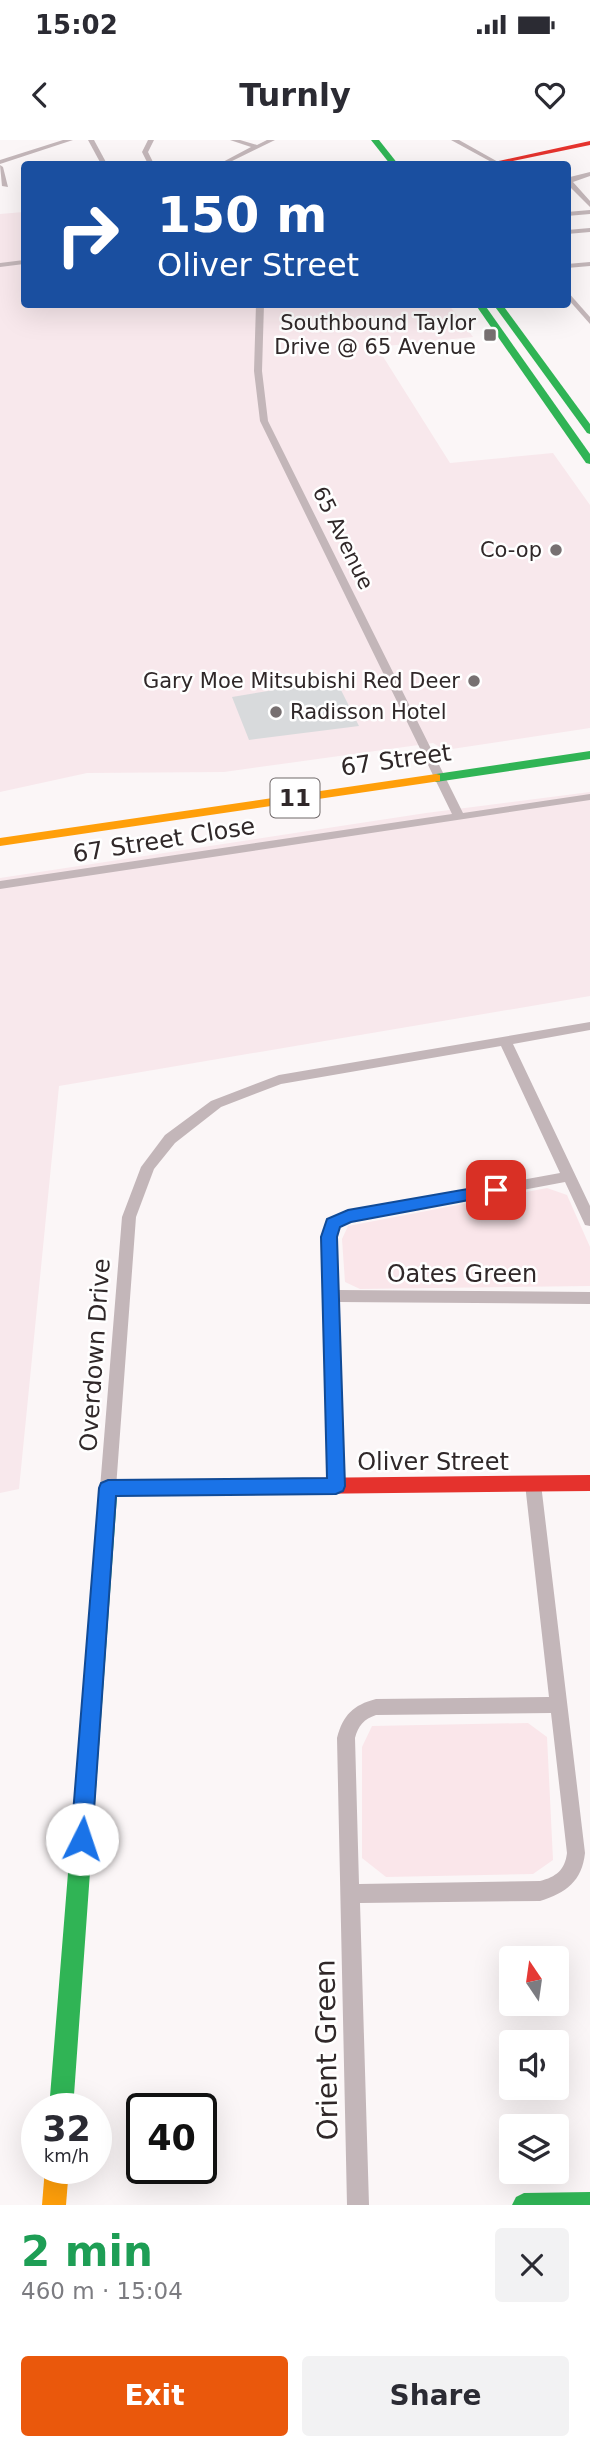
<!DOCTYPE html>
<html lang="en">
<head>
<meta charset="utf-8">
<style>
  body { margin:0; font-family:"DejaVu Sans",sans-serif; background:#f2f2f3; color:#2b2b33; height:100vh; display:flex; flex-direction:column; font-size:26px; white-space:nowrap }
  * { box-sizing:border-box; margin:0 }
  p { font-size:23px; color:#7c7c81 }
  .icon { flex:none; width:38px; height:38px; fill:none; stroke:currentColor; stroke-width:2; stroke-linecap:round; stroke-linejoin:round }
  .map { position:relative; height:2065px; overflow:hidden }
  .details { display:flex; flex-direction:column; background:#fff; flex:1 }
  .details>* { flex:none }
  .banner { position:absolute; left:21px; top:21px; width:550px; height:147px; border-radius:7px; box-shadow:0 7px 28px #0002; background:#1a4fa0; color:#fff; overflow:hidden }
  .needle { width:46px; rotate:347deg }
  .buttons { position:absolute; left:499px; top:1806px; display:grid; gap:14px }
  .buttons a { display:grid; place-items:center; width:70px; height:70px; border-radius:7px; background:#fff; box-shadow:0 7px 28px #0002; font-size:35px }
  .speed { position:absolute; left:21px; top:1953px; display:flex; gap:14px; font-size:35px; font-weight:700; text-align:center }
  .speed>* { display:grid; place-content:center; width:91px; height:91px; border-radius:50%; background:#fff; box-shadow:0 7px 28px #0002; line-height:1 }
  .speed small { font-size:18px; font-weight:400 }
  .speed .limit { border:4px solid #111; border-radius:10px; background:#fff; color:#111 }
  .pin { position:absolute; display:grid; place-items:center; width:60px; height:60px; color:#fff; margin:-30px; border-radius:14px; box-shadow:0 4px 10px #0006 }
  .me { position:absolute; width:77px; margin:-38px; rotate:4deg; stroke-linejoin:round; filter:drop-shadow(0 0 5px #0008) }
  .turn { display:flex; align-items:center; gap:24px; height:147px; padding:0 21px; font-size:32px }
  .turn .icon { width:91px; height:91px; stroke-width:2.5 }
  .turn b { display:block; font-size:49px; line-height:60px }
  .round { display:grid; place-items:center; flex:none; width:74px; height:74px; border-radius:7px; background:#f2f2f3 }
  .summary { display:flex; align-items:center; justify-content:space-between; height:119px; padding:0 21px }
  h1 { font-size:42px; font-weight:600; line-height:52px; color:#1e9e55 }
  .button { display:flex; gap:14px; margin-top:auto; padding:14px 21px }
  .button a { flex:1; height:80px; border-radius:7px; background:#ea580c; color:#fff; font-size:28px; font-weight:600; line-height:80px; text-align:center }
  .button a+a { background:#f2f2f3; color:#2b2b33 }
  .status { display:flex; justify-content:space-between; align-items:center; height:49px; padding:0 35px; background:#fff; direction:ltr }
  .status svg { height:19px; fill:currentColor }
  header { display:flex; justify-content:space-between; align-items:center; height:91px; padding:0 21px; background:#fff; font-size:32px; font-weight:600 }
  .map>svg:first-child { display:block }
  .built { fill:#f8e8ec }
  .green { fill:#fae6ea }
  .building { fill:#d8dadc }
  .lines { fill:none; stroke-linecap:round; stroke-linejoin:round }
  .street { fill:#c3b6b9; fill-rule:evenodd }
  .fast { fill:#30b455; fill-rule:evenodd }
  .slow { fill:#ff9f0a; fill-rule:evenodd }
  .jam { fill:#e5322d; fill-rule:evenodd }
  .route { fill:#1a73e8; stroke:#114b97; stroke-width:2 }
  .poi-dot { fill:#777071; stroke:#fff; stroke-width:2.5 }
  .labels { text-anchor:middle; stroke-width:5; stroke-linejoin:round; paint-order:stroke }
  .far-poi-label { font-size:21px; fill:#302829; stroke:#fff; text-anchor:end }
  .far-street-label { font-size:21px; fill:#302829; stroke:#fff }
  .shield { fill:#fff; stroke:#6e6869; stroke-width:2 }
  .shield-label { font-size:23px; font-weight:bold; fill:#302829 }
  .street-label { font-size:24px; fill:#302829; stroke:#fff }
  .near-street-label { font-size:28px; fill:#302829; stroke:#fff }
</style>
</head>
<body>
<div class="status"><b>15:02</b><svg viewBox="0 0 49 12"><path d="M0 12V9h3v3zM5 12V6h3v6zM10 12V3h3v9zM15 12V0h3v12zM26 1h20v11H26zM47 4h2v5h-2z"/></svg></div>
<header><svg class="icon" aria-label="back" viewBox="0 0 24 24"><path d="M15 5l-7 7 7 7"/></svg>Turnly<svg class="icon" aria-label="heart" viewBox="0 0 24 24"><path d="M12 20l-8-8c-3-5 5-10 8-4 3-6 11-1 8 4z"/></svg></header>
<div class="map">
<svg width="590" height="2065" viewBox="0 0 590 2065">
  <rect width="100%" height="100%" fill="#fbf6f7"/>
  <g class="built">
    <polygon points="24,72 24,164 449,165 473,197 377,207 450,323 553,313 590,365 590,588 445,610 433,603 224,632 87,633 0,652 0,74"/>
    <polygon points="590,652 590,856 59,946 19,1349 0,1353 0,738 426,673"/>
  </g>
  <g class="green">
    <polygon points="547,1048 567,1055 590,1107 590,1146 360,1149 345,1142 342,1099 348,1086"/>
    <polygon points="528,1583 547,1597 553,1720 533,1734 386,1737 362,1718 362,1607 372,1586"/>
  </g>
  <polygon class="building" points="334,536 359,586 249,600 232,557 274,550 272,545"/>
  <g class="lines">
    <g class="street">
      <polygon points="63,0 73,0 0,24 0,20"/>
      <polygon points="88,0 94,0 107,24 101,24"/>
      <polygon points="148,0 154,0 148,12 154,24 148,24 142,12"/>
      <polygon points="230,0 240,0 257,5 267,0 275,0 226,24 219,24 251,7"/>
      <polygon points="451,0 459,0 500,23 495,24"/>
      <polygon points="0,25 3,27 8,47 2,46"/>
      <polygon points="590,32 590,36 573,42 590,61 590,67 567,44 570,37"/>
      <polygon points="590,70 590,74 567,76 567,72"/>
      <polygon points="590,88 590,92 567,94 567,90"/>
      <polygon points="24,120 24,124 0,127 0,123"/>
      <polygon points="590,122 590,126 567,128 567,124"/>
      <polygon points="567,151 590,177 590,184 567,158"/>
      <polygon points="256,164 264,164 262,231 268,281 463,673 590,654 590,660 0,749 0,741 452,674 260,281 254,231"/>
      <polygon points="590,882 590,890 513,904 590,1066 590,1086 585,1085 565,1042 351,1082 339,1087 336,1097 338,1150 590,1152 590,1164 338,1162 344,1346 342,1351 336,1353 330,1351 328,1346 322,1097 328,1080 348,1072 560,1033 501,906 281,944 221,967 175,1003 154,1029 136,1077 116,1348 114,1353 108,1355 102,1353 100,1348 122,1077 141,1027 165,995 211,961 279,935"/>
      <path d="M533 1337 539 1339 541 1344 585 1713C582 1741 566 1753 540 1761L360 1763 369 2065H347L337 1598C343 1575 353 1565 376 1559L549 1557 525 1344 527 1339ZM551 1573 567 1713C565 1730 556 1737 540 1741L359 1744 355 1598C358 1586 364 1579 376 1575Z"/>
    </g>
    <g class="fast">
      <polygon points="371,0 379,0 398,24 390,24"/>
      <polygon points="475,164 484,164 590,314 590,324 586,323"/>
      <polygon points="493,164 502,164 590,284 590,294 587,293"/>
      <polygon points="590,611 590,619 436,642 430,638 436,634"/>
      <polygon points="207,1339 213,1341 216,1347 213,1353 207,1355 117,1356 73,1969 49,1969 99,1348 102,1342 108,1340"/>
      <polygon points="590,2052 590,2065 512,2065 516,2057 524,2053"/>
    </g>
    <g class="slow">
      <polygon points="436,634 440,635 440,641 0,706 0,698"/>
      <polygon points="45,2028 69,2028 66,2065 42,2065"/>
    </g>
    <g class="jam">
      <polygon points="590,1 590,5 498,24 485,24"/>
      <polygon points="590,1335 590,1351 207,1355 201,1353 198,1347 201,1341 207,1339"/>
    </g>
  </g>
  <polygon class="route" points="496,1044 504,1050 501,1054 351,1082 340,1087 337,1097 345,1346 343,1351 336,1354 116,1356 92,1699 89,1706 82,1709 74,1706 71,1699 99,1348 101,1343 108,1340 327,1338 321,1097 327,1079 348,1070"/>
  <g class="poi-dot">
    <rect x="483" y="188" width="14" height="14" rx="3.5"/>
    <circle cx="556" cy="410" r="7"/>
    <circle cx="474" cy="541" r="7"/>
    <circle cx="276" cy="572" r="7"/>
  </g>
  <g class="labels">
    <g class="far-poi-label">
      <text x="476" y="190">Southbound Taylor<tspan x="476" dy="24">Drive @ 65 Avenue</tspan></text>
      <text x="542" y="417">Co-op</text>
      <text x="460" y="548">Gary Moe Mitsubishi Red Deer</text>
      <text x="290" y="579" text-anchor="start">Radisson Hotel</text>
    </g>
    <g class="far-street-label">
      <text transform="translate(343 398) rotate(64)" y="7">65 Avenue</text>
    </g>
    <rect class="shield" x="270.5" y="638.5" width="49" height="39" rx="5"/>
    <g class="shield-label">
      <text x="295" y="666">11</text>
    </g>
    <g class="street-label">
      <text transform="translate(396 620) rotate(-8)" y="8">67 Street</text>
      <text transform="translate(164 700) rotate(-9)" y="8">67 Street Close</text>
      <text x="462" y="1142">Oates Green</text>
      <text transform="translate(95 1215) rotate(-86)" y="8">Overdown Drive</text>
      <text x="433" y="1330">Oliver Street</text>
    </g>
    <g class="near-street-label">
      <text transform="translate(326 1910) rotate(-91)" y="10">Orient Green</text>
    </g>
  </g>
</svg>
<div class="buttons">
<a><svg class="needle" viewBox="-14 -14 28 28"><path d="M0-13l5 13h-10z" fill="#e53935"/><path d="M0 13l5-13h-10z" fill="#7c7c81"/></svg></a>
<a><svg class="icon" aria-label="sound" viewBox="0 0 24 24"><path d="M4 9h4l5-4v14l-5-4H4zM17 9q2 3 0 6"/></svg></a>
<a><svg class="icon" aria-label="layers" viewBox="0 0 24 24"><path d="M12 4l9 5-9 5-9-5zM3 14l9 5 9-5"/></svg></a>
</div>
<div class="speed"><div>32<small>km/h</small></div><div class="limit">40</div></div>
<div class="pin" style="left:496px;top:1050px;background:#d93025"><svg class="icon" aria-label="arrive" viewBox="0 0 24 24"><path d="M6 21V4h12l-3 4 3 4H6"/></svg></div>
<svg class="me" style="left:82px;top:1699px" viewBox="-20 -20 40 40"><circle r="19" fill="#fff"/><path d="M0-13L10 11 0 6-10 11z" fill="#1a73e8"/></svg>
<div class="banner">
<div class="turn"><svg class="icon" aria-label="right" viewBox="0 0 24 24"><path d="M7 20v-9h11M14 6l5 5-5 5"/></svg><div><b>150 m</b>Oliver Street</div></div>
</div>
</div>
<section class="details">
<div class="summary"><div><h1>2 min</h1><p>460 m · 15:04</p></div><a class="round"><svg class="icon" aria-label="close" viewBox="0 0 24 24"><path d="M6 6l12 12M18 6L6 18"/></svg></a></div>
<div class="button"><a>Exit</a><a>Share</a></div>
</section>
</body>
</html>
